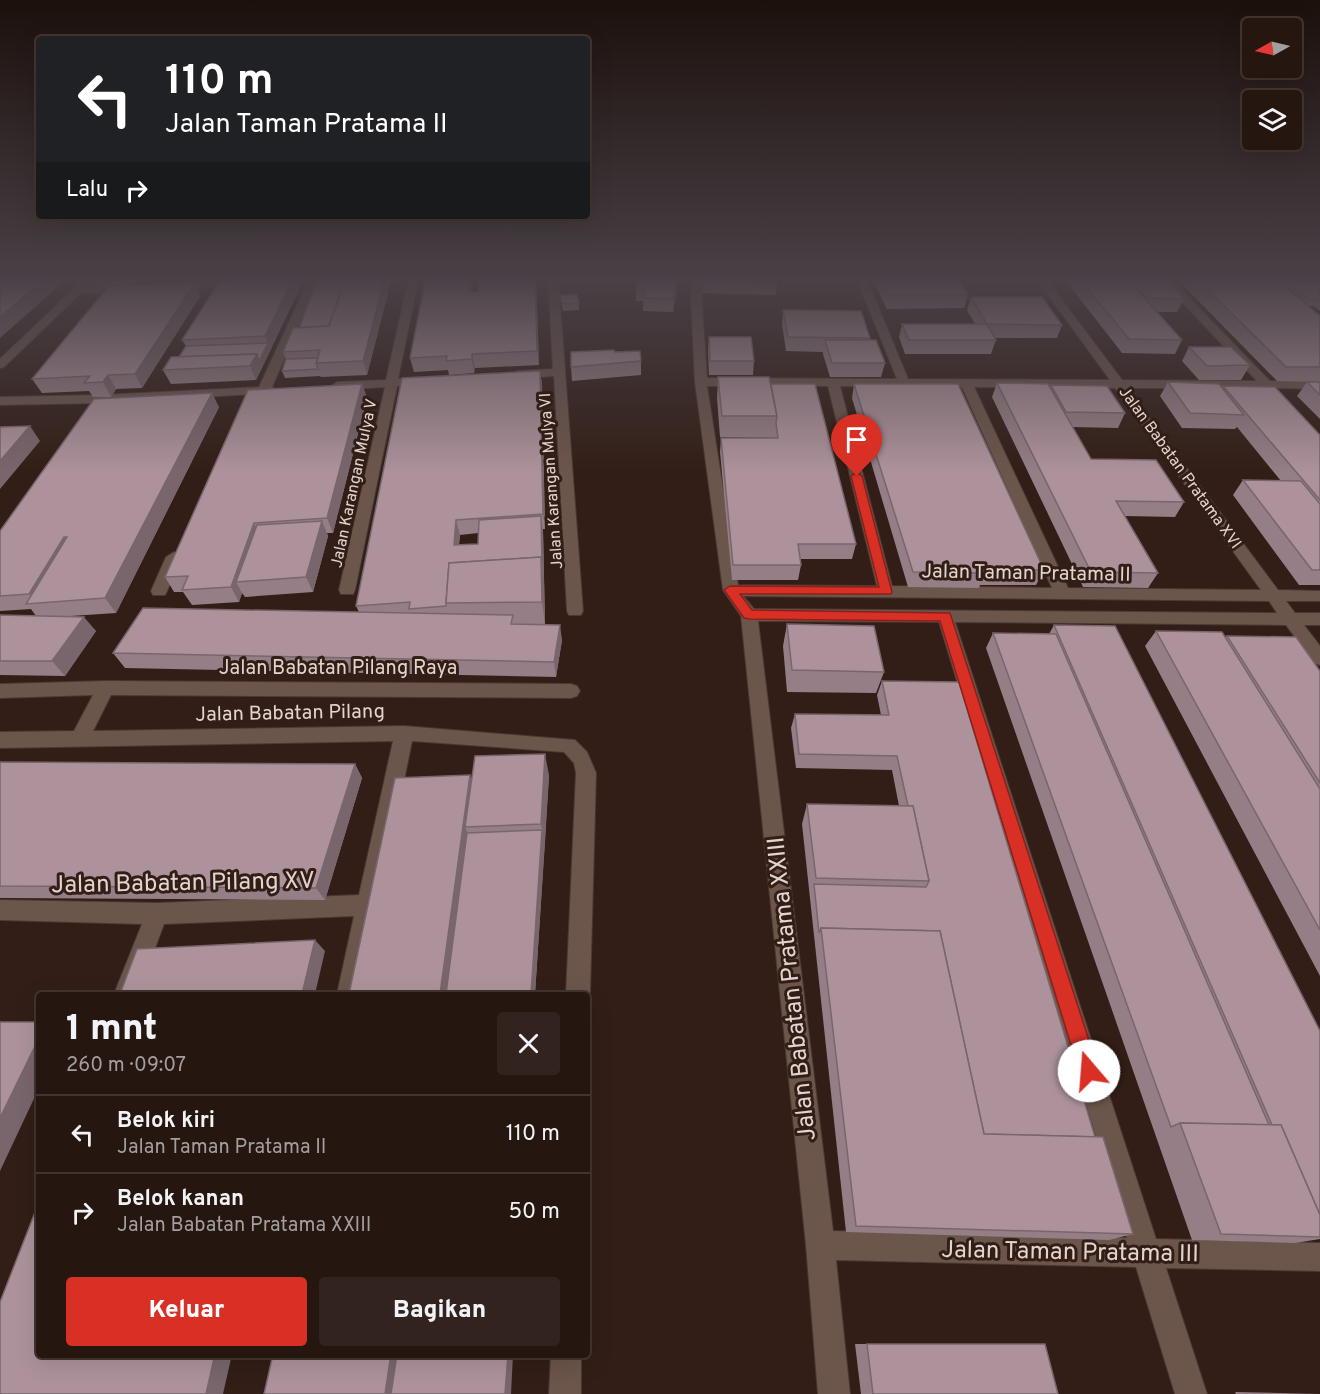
<!DOCTYPE html>
<html lang="id">
<head>
<meta charset="utf-8">
<style>
  body { margin:0; font-family:Overpass,sans-serif; background:#32231e; color:#f1f3f6; height:100vh; display:flex; flex-direction:column; font-size:22px; white-space:nowrap }
  * { box-sizing:border-box; margin:0 }
  p { font-size:20px; color:#a49f9f }
  .icon { flex:none; width:33px; height:33px; fill:none; stroke:currentColor; stroke-width:2; stroke-linecap:round; stroke-linejoin:round }
  .map { position:relative; flex:1; overflow:hidden }
  .side { position:absolute; left:36px; top:992px; width:554px; height:366px; display:flex; flex-direction:column; background:#261610; border-radius:6px; box-shadow:0 6px 24px #0002,0 0 0 2px #423530 }
  .side>* { flex:none }
  .guide { position:absolute; left:36px; top:36px; width:554px; height:183px; border-radius:6px; box-shadow:0 6px 24px #0002,0 0 0 2px #423530; background:#202124; color:#fff; overflow:hidden }
  .needle { width:39px; rotate:262deg }
  .tools { position:absolute; left:1242px; top:18px; display:grid; gap:12px }
  .tools a { display:grid; place-items:center; width:60px; height:60px; border-radius:6px; background:#261610; box-shadow:0 6px 24px #0002,0 0 0 2px #423530; font-size:30px }
  .pin { position:absolute; display:grid; place-items:center; width:51px; height:51px; color:#fff; margin:-62px -26px; border-radius:50% 50% 50% 0; rotate:-45deg; box-shadow:0 0 6px #0007 }
  .pin .icon { rotate:45deg }
  .me { position:absolute; width:66px; margin:-33px; rotate:342deg; stroke-linejoin:round; filter:drop-shadow(0 0 4px #0008) }
  .turn { display:flex; align-items:center; gap:21px; height:126px; padding:0 30px; font-size:27px }
  .turn .icon { width:78px; height:78px; stroke-width:2.5 }
  .turn b { display:block; font-size:42px; line-height:51px }
  .then { display:flex; align-items:center; height:57px; padding:0 30px; background:#0003; gap:12px; font-size:22px }
  .round { display:grid; place-items:center; flex:none; width:63px; height:63px; border-radius:6px; background:#32231e }
  .summary { display:flex; align-items:center; justify-content:space-between; height:102px; padding:0 30px }
  h1 { font-size:36px; font-weight:800; line-height:45px }
  .primary-button { display:flex; gap:12px; margin-top:auto; padding:12px 30px }
  .primary-button a { flex:1; height:69px; border-radius:6px; background:#d93025; color:#fff; font-size:24px; font-weight:800; line-height:69px; text-align:center }
  .primary-button a+a { background:#32231e; color:#f1f3f6 }
  ul { padding:0; list-style:none }
  li { display:flex; align-items:center; gap:18px; height:78px; padding:0 30px; border-top:2px solid #423530 }
  li div { flex:1 }
  li b { display:block; font-size:22px }
  li em { font-style:normal }
  .map>svg:first-child { display:block }
  .lines { fill:none; stroke-linecap:round; stroke-linejoin:round }
  .minor-casing { stroke:#493833; stroke-width:2 }
  .minor { fill:#6c554b; fill-rule:evenodd }
  .wall { fill:#957e85; fill-rule:evenodd }
  .shaded-wall { fill:#79666c }
  .building { fill:#ad929b; stroke:#79666c; stroke-width:1.5 }
  .route { fill:#d93025; stroke:#8d1f18; stroke-width:1.5 }
  .labels { text-anchor:middle; stroke-width:6; stroke-linejoin:round; paint-order:stroke }
  .far-street-label { font-size:16px; fill:#e2d4ce; stroke:#321e16 }
  .street-label { font-size:20px; fill:#e2d4ce; stroke:#321e16 }
  .near-street-label { font-size:24px; fill:#e2d4ce; stroke:#321e16 }
</style>
</head>
<body>
<div class="map">
<svg width="1320" height="1394" viewBox="0 0 1320 1394">
  <rect width="100%" height="100%" fill="#321e16"/>
  <g class="lines">
    <g class="minor-casing">
      <g id="minor">
        <polygon points="86,277 97,277 87,287 129,287 134,290 129,293 81,293 4,367 0,368 0,359"/>
        <polygon points="310,277 320,277 272,387 277,390 275,393 101,403 0,405 0,397 101,395 259,387"/>
        <polygon points="409,277 419,277 398,379 424,377 430,381 424,385 397,386 355,590 353,594 341,594 339,590 385,387 337,390 331,386 337,382 386,380"/>
        <polygon points="548,277 558,277 583,611 581,615 569,615 567,611 554,376 517,379 511,375 517,371 553,369"/>
        <path d="M690 277H700L707 378 897 379 856 277H866L908 379 1110 380 1035 277H1045L1122 380 1257 381 1158 277H1169L1270 381H1320V389L1277 388 1271 393 1264 388H1127L1278 590 1320 591V601H1286L1295 613H1320V625H1304L1320 646V665L1314 663 1286 625 955 622 1156 1239 1320 1243V1271L1166 1268 1207 1394H1175L1136 1267 836 1260 850 1394H818L806 1245 741 616 723 590 695 382ZM707 386H828L877 586 738 585ZM840 386 962 387 1052 588 892 586ZM974 387 1115 388 1261 590 1068 588ZM743 596 1269 601 1277 613 754 609ZM758 621 939 622 1127 1238 833 1231Z"/>
        <polygon points="227,281 231,282 231,286 171,290 166,287 171,284"/>
        <polygon points="174,552 182,557 167,591 165,595 153,595 151,591 166,557"/>
        <polygon points="106,681 571,684 577,686 580,691 577,696 571,698 111,695 93,731 404,726 575,740 587,752 596,773 590,994 586,1002 586,994 566,994 576,773 574,763 564,752 412,741 361,994 337,994 354,916 164,924 138,994 114,994 142,924 0,920 0,900 157,903 359,895 393,741 0,748 0,732 74,731 93,695 0,698 0,684"/>
        <polygon points="551,1354 581,1354 581,1394 549,1394"/>
      </g>
    </g>
    <use href="#minor" class="minor"/>
  </g>
  <g class="wall">
    <polygon points="92,277 140,277 134,285 195,283 200,296 142,388 116,389 111,397 93,397 89,391 42,393 32,379 112,286 97,287"/>
    <polygon points="229,277 305,277 256,380 171,384 163,370 179,357 186,346 182,340"/>
    <polygon points="392,277 367,375 321,377 320,376 285,378 282,371 286,359 283,352 299,328"/>
    <polygon points="536,277 539,365 475,368 474,373 449,375 448,370 414,372 410,358 472,292 478,292"/>
    <polygon points="636,277 677,277 677,289 673,312 643,311 643,301 636,301"/>
    <polygon points="703,277 777,282 776,295 702,293"/>
    <polygon points="875,277 957,277 968,295 964,308 887,309 874,283"/>
    <polygon points="1063,277 1164,277 1184,299 1177,312 1157,312 1182,340 1175,354 1122,353"/>
    <polygon points="1175,277 1320,277 1320,311 1313,306 1308,306 1319,315 1320,313 1320,382 1277,381"/>
    <polygon points="560,295 579,303 579,310 563,311"/>
    <polygon points="971,297 1062,325 1057,338 995,338 996,340 991,354 905,354 899,337 902,324 975,324 967,310"/>
    <polygon points="783,310 870,338 869,340 885,363 881,377 830,377 823,354 823,352 786,351 782,324"/>
    <polygon points="709,337 754,361 753,375 709,375 708,350"/>
    <polygon points="1189,347 1250,365 1241,380 1199,380 1182,361"/>
    <polygon points="615,352 641,361 641,375 572,381 571,367"/>
    <path d="M540 371 542 385 545 529H543L545 624 562 640 556 677 125 668 113 653 359 612 356 606ZM478 533V544L459 545 460 535Z"/>
    <polygon points="718,377 771,384 856,544 852,559 800,559 801,565 798,580 732,580 720,452 721,438 774,438 720,437 717,398"/>
    <polygon points="1168,382 1222,388 1223,386 1320,435 1320,585 1299,585 1233,495 1243,480 1281,481 1237,427 1235,429 1182,428 1160,396"/>
    <polygon points="1307,382 1320,382 1320,419 1297,396"/>
    <polygon points="997,383 1050,387 1051,385 1125,413 1118,428 1073,427 1091,459 1184,502 1175,517 1125,516 1158,573 1148,588 1083,587 992,397"/>
    <polygon points="362,384 367,398 333,533 327,533 328,536 313,592 245,597 242,593 239,602 192,605 183,592 174,592 165,577"/>
    <polygon points="854,384 1044,570 1036,585 980,585 979,588 908,587 852,398"/>
    <polygon points="219,407 116,613 71,616 96,631 65,676 0,675 0,615 36,616 31,609 0,611 0,531"/>
    <polygon points="787,624 884,672 876,693 787,692 783,646"/>
    <polygon points="1054,625 1320,1031 1320,1239 1295,1243 1192,1240 986,648 993,633 1049,634"/>
    <polygon points="1156,631 1225,638 1227,636 1320,671 1320,976 1145,646"/>
    <polygon points="882,681 1095,1137 1133,1234 1109,1240 846,1232 802,824 807,804 899,806 892,770 796,768 791,728 795,714 881,715 877,695"/>
    <polygon points="0,762 355,764 362,778 325,900 0,898"/>
    <polygon points="549,775 535,994 349,994 472,779"/>
    <polygon points="855,1344 1045,1344 1058,1394 861,1394"/>
    <polygon points="1235,1392 1320,1394 1236,1394"/>
  </g>
  <g class="shaded-wall">
    <polygon points="47,277 69,277 0,338 0,317"/>
    <polygon points="130,277 140,277 134,285"/>
    <polygon points="299,277 305,277 262,368 259,361 268,343 265,336 293,279"/>
    <polygon points="385,277 392,277 367,375 363,361"/>
    <polygon points="470,277 473,277 471,306 469,292"/>
    <polygon points="535,277 536,277 539,365 537,351"/>
    <polygon points="677,277 677,289 673,312 673,299"/>
    <polygon points="195,283 200,296 142,388 135,374"/>
    <polygon points="257,354 262,368 256,380 250,366"/>
    <polygon points="472,354 475,368 474,373 472,359"/>
    <polygon points="540,371 542,385 545,529 543,514"/>
    <polygon points="108,375 116,389 111,397 103,382"/>
    <polygon points="362,384 367,398 333,533 327,518"/>
    <polygon points="212,393 219,407 116,613 105,598"/>
    <polygon points="30,426 40,441 0,489 0,461"/>
    <polygon points="541,516 543,531 544,579 542,564"/>
    <polygon points="456,520 460,535 457,560 454,545"/>
    <polygon points="322,521 328,536 313,592 306,577"/>
    <polygon points="254,523 262,538 236,582 242,593 239,602 231,587"/>
    <polygon points="64,537 75,552 37,603 29,594"/>
    <polygon points="541,557 544,579 545,624 542,602"/>
    <polygon points="84,617 96,631 65,676 52,661"/>
    <polygon points="560,625 562,640 556,677 554,662"/>
    <polygon points="545,754 549,775 545,843 535,994 531,994 542,830 541,824"/>
    <polygon points="355,764 362,778 325,900 316,888"/>
    <polygon points="470,775 475,789 465,827 469,836 448,994 440,994"/>
    <polygon points="315,940 325,951 315,994 302,994"/>
    <polygon points="39,1038 39,1088 0,1171 0,1118"/>
    <polygon points="215,1354 232,1354 223,1394 206,1394"/>
    <polygon points="391,1354 401,1354 395,1394 385,1394"/>
    <polygon points="508,1354 513,1354 511,1394 505,1394"/>
  </g>
  <g class="building">
    <polygon points="0,277 47,277 0,317"/>
    <polygon points="229,277 299,277 296,285 293,279 226,282"/>
    <polygon points="318,277 346,277 329,326 299,328"/>
    <polygon points="346,277 385,277 363,361 316,363 320,350 283,352 293,328 329,326"/>
    <polygon points="426,277 470,277 469,292 478,292 479,277 535,277 537,351 472,354 472,359 446,361 447,356 410,358"/>
    <polygon points="638,277 677,277 673,299 643,298 645,288 636,288"/>
    <polygon points="703,277 777,277 777,282 703,280"/>
    <polygon points="881,277 957,277 968,295 890,295"/>
    <polygon points="1078,277 1126,277 1182,340 1129,339"/>
    <polygon points="1129,277 1164,277 1184,299 1147,298"/>
    <polygon points="1195,277 1275,277 1320,316 1320,367 1286,367"/>
    <polygon points="293,279 265,336 182,340 219,282"/>
    <polygon points="1287,282 1320,282 1320,301 1317,299 1309,299"/>
    <polygon points="195,283 135,374 108,375 103,382 84,383 90,376 32,379 109,286"/>
    <polygon points="577,294 579,303 562,304 560,295"/>
    <polygon points="971,297 1042,297 1062,325 987,324"/>
    <polygon points="783,310 861,311 870,338 788,337"/>
    <polygon points="902,324 987,324 996,340 909,340"/>
    <polygon points="709,337 751,337 754,361 710,361"/>
    <polygon points="825,340 876,340 885,363 832,363"/>
    <polygon points="268,343 259,361 257,354 179,357 186,346"/>
    <polygon points="1189,347 1231,347 1250,365 1207,366"/>
    <polygon points="614,350 615,352 640,351 641,361 571,367 571,352"/>
    <polygon points="257,354 250,366 163,370 171,357"/>
    <polygon points="318,358 316,363 318,369 282,371 286,359"/>
    <polygon points="540,371 543,514 456,520 454,545 478,544 479,520 541,516 542,564 541,557 449,563 446,603 446,606 409,609 410,602 356,606 402,378"/>
    <polygon points="718,377 769,377 777,416 722,416"/>
    <polygon points="1168,382 1219,384 1244,415 1190,413"/>
    <polygon points="1307,382 1320,382 1320,395"/>
    <polygon points="997,383 1048,384 1091,459 1156,460 1184,502 1116,501 1158,573 1091,572"/>
    <polygon points="362,384 327,518 254,523 231,587 182,590 188,576 165,577 248,390"/>
    <polygon points="771,384 815,384 856,544 798,544 801,565 733,565 721,438 778,438 776,423 777,416"/>
    <polygon points="854,384 958,384 1044,570 984,570 985,573 913,572"/>
    <polygon points="1051,385 1107,386 1125,413 1066,412"/>
    <polygon points="1223,386 1275,387 1320,435 1320,500"/>
    <polygon points="212,393 105,598 26,604 67,537 64,537 29,594 0,596 0,531 94,399"/>
    <polygon points="30,426 0,461 0,427"/>
    <polygon points="1243,480 1301,481 1320,504 1320,570 1312,570"/>
    <polygon points="322,521 306,577 236,582 257,525"/>
    <polygon points="541,557 542,602 446,603 449,563"/>
    <polygon points="143,608 513,615 511,624 560,625 554,662 113,653"/>
    <polygon points="0,615 84,617 52,661 0,661"/>
    <polygon points="787,624 874,626 884,672 792,670"/>
    <polygon points="1054,625 1115,626 1320,1031 1320,1215 1281,1125 1272,1125"/>
    <polygon points="1156,631 1222,632 1320,789 1320,930"/>
    <polygon points="993,633 1056,634 1269,1125 1180,1123 1171,1127"/>
    <polygon points="1227,636 1296,637 1320,671 1320,783"/>
    <polygon points="882,681 959,682 1095,1137 984,1134 940,931 821,928 819,933 814,884 926,887 929,881 913,806 908,806 897,756 799,754 795,714 889,715"/>
    <polygon points="545,754 541,824 465,827 475,756"/>
    <polygon points="0,762 355,764 316,888 0,886"/>
    <polygon points="470,775 440,994 349,994 395,778"/>
    <polygon points="807,804 913,806 929,881 816,878"/>
    <polygon points="542,830 531,994 446,994 467,833"/>
    <polygon points="821,928 940,931 984,1134 1103,1137 1133,1234 856,1226"/>
    <polygon points="315,940 302,994 120,994 137,949"/>
    <polygon points="0,1022 39,1022 39,1038 0,1118"/>
    <polygon points="1180,1123 1281,1125 1320,1215 1320,1237 1221,1234"/>
    <polygon points="39,1202 39,1354 215,1354 206,1394 0,1394 0,1302"/>
    <polygon points="867,1344 1045,1344 1058,1394 873,1394"/>
    <polygon points="273,1354 391,1354 385,1394 264,1394"/>
    <polygon points="397,1354 508,1354 505,1394 391,1394"/>
  </g>
  <linearGradient id="sky" x2="0" y2="1"><stop stop-color="#1c100c"/><stop offset="0.59" stop-color="#494147"/><stop offset="1" stop-color="#494147" stop-opacity="0"/></linearGradient>
  <rect width="1320" height="473" fill="url(#sky)"/>
  <polygon class="route" points="857,472 862,476 892,592 891,594 740,594 752,610 950,613 1099,1071 1096,1078 1089,1081 1082,1078 1079,1071 940,621 749,619 744,618 724,590 730,586 879,587 851,476"/>
  <g class="labels">
    <g class="far-street-label">
      <text transform="translate(1181 467) rotate(54)" y="6">Jalan Babatan Pratama XVI</text>
      <text transform="translate(550 481) rotate(-94)" y="6">Jalan Karangan Mulya VI</text>
      <text transform="translate(353 483) rotate(-78)" y="6">Jalan Karangan Mulya V</text>
    </g>
    <g class="street-label">
      <text transform="translate(1026 572) rotate(1)" y="7">Jalan Taman Pratama II</text>
      <text x="338" y="674">Jalan Babatan Pilang Raya</text>
      <text transform="translate(290 712) rotate(-1)" y="7">Jalan Babatan Pilang</text>
    </g>
    <g class="near-street-label">
      <text transform="translate(183 882) rotate(-1)" y="8">Jalan Babatan Pilang XV</text>
      <text transform="translate(791 989) rotate(-96)" y="8">Jalan Babatan Pratama XXIII</text>
      <text transform="translate(1070 1251) rotate(1)" y="8">Jalan Taman Pratama III</text>
    </g>
  </g>
</svg>
<div class="tools">
<a><svg class="needle" viewBox="-14 -14 28 28"><path d="M0-13l5 13h-10z" fill="#e53935"/><path d="M0 13l5-13h-10z" fill="#a49f9f"/></svg></a>
<a><svg class="icon" aria-label="layers" viewBox="0 0 24 24"><path d="M12 4l9 5-9 5-9-5zM3 14l9 5 9-5"/></svg></a>
</div>
<div class="pin" style="left:857px;top:476px;background:#d93025"><svg class="icon" aria-label="arrive" viewBox="0 0 24 24"><path d="M6 21V4h12l-3 4 3 4H6"/></svg></div>
<svg class="me" style="left:1089px;top:1071px" viewBox="-20 -20 40 40"><circle r="19" fill="#fff"/><path d="M0-13L10 11 0 6-10 11z" fill="#d93025"/></svg>
<div class="guide">
<div class="turn"><svg class="icon" aria-label="left" viewBox="0 0 24 24"><path d="M17 20v-9H6M10 6l-5 5 5 5"/></svg><div><b>110 m</b>Jalan Taman Pratama II</div></div>
<div class="then">Lalu<svg class="icon" aria-label="right" viewBox="0 0 24 24"><path d="M7 20v-9h11M14 6l5 5-5 5"/></svg></div>
</div>
<section class="side">
<div class="summary"><div><h1>1 mnt</h1><p>260 m · 09:07</p></div><a class="round"><svg class="icon" aria-label="close" viewBox="0 0 24 24"><path d="M6 6l12 12M18 6L6 18"/></svg></a></div>
<ul>
<li><svg class="icon" aria-label="left" viewBox="0 0 24 24"><path d="M17 20v-9H6M10 6l-5 5 5 5"/></svg><div><b>Belok kiri</b><p>Jalan Taman Pratama II</p></div><em>110 m</em></li>
<li><svg class="icon" aria-label="right" viewBox="0 0 24 24"><path d="M7 20v-9h11M14 6l5 5-5 5"/></svg><div><b>Belok kanan</b><p>Jalan Babatan Pratama XXIII</p></div><em>50 m</em></li>
</ul>
<div class="primary-button"><a>Keluar</a><a>Bagikan</a></div>
</section>
</div>
</body>
</html>
